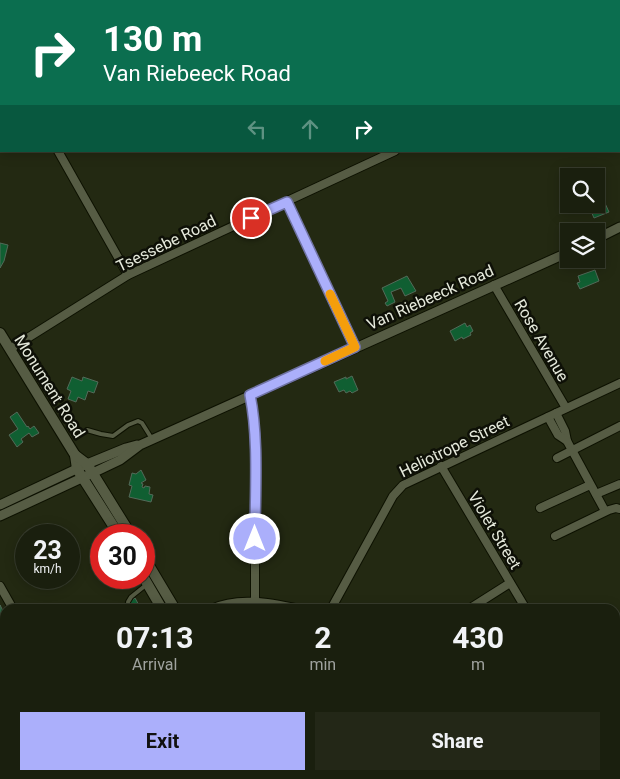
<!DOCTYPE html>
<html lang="en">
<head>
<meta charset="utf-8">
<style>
  body { margin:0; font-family:Roboto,sans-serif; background:#232717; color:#f1f3f6; height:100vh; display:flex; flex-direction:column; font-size:19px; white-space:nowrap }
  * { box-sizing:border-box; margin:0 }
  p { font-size:16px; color:#9fa29e }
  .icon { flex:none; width:28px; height:28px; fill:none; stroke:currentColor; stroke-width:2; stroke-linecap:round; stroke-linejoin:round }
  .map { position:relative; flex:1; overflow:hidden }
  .details { position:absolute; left:0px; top:604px; width:620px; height:176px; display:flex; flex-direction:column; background:#1a1f0e; border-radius:15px 15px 0 0; box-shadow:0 2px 12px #0003,0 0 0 1px #383d2e }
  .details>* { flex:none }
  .banner { position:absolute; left:0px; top:0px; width:620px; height:152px; box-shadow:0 2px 12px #0003,0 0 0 1px #383d2e; background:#0b6e4f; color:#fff; overflow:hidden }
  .fabs { position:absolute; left:560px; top:168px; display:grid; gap:10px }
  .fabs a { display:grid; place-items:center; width:45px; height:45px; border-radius:0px; background:#1a1f0e; box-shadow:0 2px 12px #0003,0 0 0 1px #383d2e; font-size:25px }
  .speed { position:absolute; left:15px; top:524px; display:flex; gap:10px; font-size:25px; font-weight:700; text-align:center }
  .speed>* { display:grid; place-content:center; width:65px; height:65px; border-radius:50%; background:#1a1f0e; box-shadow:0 2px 12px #0003,0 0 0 1px #383d2e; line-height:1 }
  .speed small { font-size:12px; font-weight:400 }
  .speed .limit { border:8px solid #d22; background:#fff; color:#111 }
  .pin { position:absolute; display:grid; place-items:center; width:42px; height:42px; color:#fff; margin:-21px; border:2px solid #fff; border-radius:50%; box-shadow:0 1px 5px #0007 }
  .me { position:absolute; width:55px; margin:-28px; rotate:0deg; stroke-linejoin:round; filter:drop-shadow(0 0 4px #0008) }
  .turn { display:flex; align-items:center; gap:18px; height:105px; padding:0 20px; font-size:22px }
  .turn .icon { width:65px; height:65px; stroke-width:2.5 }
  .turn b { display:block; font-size:35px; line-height:42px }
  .lanes { display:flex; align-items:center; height:48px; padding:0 20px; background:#0003; justify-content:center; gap:25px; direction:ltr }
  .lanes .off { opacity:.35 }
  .eta { display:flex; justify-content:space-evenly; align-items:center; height:85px; text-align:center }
  .eta b { font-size:30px; font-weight:700; line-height:35px }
  .cta { display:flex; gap:10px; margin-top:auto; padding:10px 20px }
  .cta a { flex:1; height:58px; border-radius:0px; background:#abaffb; color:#111; font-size:20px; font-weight:700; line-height:58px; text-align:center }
  .cta a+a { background:#232717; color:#f1f3f6 }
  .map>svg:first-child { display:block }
  .green { fill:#693504 }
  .building { fill:#105f32; stroke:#536a59 }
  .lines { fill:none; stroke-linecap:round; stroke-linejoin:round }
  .service-casing { stroke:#0d1100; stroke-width:6 }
  .minor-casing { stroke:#0d1100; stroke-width:10 }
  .tertiary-casing { stroke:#0d1100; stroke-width:11 }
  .secondary-casing { stroke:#0d1100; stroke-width:12 }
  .service { stroke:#565c44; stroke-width:4 }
  .minor { stroke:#565c44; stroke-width:8 }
  .tertiary { stroke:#565c44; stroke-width:9 }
  .secondary { stroke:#565c44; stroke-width:10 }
  .route-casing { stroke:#6f72a3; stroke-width:12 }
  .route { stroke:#abaffb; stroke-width:9 }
  .slow { stroke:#f59e0b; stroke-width:9 }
  .labels { text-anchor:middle; stroke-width:5; stroke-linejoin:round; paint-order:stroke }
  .street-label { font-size:16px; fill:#e5e9db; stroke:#0e1007 }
</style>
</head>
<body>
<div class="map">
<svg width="620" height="779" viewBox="0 0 620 779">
  <rect width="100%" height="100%" fill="#232912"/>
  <g class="green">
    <polygon points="5,728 5,756 0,748 0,731"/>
    <polygon points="0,756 5,765 5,775 10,775 13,779 0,779"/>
    <polygon points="16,775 90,775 92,779 18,779"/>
    <polygon points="285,775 367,775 365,779 288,779"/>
  </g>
  <g class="building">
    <polygon points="596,194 599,200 603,199 609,212 594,218 588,204 596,204"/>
    <polygon points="0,243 8,245 4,261 0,268"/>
    <polygon points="595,270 599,281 580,289 577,283 580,282 578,276"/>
    <polygon points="407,276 416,291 405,296 401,288 391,292 395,302 387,306 385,303 388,301 382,288"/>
    <polygon points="465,323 467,327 470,325 473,331 470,333 471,335 463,339 462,337 455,341 450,331"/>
    <polygon points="352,376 358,390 352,393 350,391 346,393 344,390 339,392 334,382 346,377 346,379"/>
    <polygon points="72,377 82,381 83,377 98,382 94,393 88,391 85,400 78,397 76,402 68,399 71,391 67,389"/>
    <polygon points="17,412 27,427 28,426 30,429 34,426 39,433 32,437 29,433 21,439 23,442 17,447 9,435 18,429 10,417"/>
    <polygon points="141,470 146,480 141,483 143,484 142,487 144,488 145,486 150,487 149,494 153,495 151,502 129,497 132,486 129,485 132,473 136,474"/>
    <polygon points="135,598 141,609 120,609 119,608"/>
    <polygon points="0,605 5,615 5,627 0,630"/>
    <polygon points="5,638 5,650 0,652 0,640"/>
    <polygon points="5,670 5,685 0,688 0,673"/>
    <polygon points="1,697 5,707 0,710 0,698"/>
    <polygon points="215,775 243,775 244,776 239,779 208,779"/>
  </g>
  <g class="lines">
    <g class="service-casing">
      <g id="service">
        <polyline points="8,1 10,0"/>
        <polyline points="0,7 1,6"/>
        <polyline points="619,59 620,62"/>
        <polyline points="87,430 101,434 113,436 128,425 138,421 142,423 152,439"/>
        <polyline points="128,602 131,597 146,585"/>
        <polyline points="0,694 5,692"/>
        <polyline points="615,723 620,732"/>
      </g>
    </g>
    <g class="minor-casing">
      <g id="minor">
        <polyline points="191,0 191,1"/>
        <polyline points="505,0 506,1"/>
        <polyline points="345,1 348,0"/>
        <polyline points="619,48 620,47"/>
        <polyline points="0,60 1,62"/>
        <polyline points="58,151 128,275"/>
        <polyline points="287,202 355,347"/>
        <polyline points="494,285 566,408"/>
        <polyline points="10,349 128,275 395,151"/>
        <polyline points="250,395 253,411 255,443 255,602"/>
        <polyline points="556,413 565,431 567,441 605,511"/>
        <polyline points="548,417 558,435 567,441"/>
        <polyline points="557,458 620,426"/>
        <polyline points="441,466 526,609"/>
        <polyline points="596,494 620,484"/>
        <polyline points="540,508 590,485"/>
        <polyline points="555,536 609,510 616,508 620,509"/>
        <polyline points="0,586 13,609"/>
        <path d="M211 609C239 596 271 603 300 609"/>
        <polyline points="331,609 393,496 403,485 620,383"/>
        <polyline points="469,609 510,583"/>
        <polyline points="615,705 620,702"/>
        <polyline points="175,779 183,775"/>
        <polyline points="381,779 382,775"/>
      </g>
    </g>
    <g class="tertiary-casing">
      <g id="tertiary">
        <polyline points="596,239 620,227"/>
        <polyline points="0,505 87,464 126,448 137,445"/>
        <polyline points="0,516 99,470 120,460 140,445 569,252"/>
      </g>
    </g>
    <g class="secondary-casing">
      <g id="secondary">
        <polyline points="0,333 75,455 77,469 119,535"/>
        <polyline points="75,455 87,464 131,535"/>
        <polyline points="144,557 175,609"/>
        <polyline points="144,578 162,609"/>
        <polyline points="261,775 264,779"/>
        <polyline points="275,775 277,779"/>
      </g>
    </g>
    <use href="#service" class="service"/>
    <use href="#minor" class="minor"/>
    <use href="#tertiary" class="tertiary"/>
    <use href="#secondary" class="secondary"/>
  </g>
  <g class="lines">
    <g class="route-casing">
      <path id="route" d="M251 218 287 202 355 347 250 395C259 439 255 493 255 539"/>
    </g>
    <use href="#route" class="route"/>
    <polyline class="slow" points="325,361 355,347 330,294"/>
  </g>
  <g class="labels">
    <g class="street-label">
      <text transform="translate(166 243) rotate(-26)" y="6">Tsessebe Road</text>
      <text transform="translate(430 297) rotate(-24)" y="6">Van Riebeeck Road</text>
      <text transform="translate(542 340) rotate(60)" y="6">Rose Avenue</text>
      <text transform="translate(50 386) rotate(58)" y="6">Monument Road</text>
      <text transform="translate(454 446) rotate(-26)" y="6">Heliotrope Street</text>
      <text transform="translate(495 530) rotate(59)" y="6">Violet Street</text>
    </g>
  </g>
</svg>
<div class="fabs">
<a><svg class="icon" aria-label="search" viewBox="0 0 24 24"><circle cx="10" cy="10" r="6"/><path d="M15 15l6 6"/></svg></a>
<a><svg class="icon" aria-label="layers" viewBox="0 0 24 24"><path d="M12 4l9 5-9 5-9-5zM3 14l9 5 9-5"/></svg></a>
</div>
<div class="speed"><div>23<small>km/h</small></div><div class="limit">30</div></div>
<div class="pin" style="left:251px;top:218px;background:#d93025"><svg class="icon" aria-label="arrive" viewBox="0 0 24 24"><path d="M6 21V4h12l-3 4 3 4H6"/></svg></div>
<svg class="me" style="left:255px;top:539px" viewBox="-20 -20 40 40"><circle r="17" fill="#abaffb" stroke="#fff" stroke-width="3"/><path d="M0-11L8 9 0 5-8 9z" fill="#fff"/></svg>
<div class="banner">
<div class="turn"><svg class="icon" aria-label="right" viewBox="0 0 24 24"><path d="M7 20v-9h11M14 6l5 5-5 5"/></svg><div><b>130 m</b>Van Riebeeck Road</div></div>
<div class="lanes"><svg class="icon off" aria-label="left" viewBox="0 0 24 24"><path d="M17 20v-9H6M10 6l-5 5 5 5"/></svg><svg class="icon off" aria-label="ahead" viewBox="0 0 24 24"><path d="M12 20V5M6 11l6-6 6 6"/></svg><svg class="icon" aria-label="right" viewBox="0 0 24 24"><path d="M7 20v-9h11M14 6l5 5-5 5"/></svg></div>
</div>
<section class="details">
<div class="eta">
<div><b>07:13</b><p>Arrival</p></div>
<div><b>2</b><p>min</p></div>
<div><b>430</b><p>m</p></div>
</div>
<div class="cta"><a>Exit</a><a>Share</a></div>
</section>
</div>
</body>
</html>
